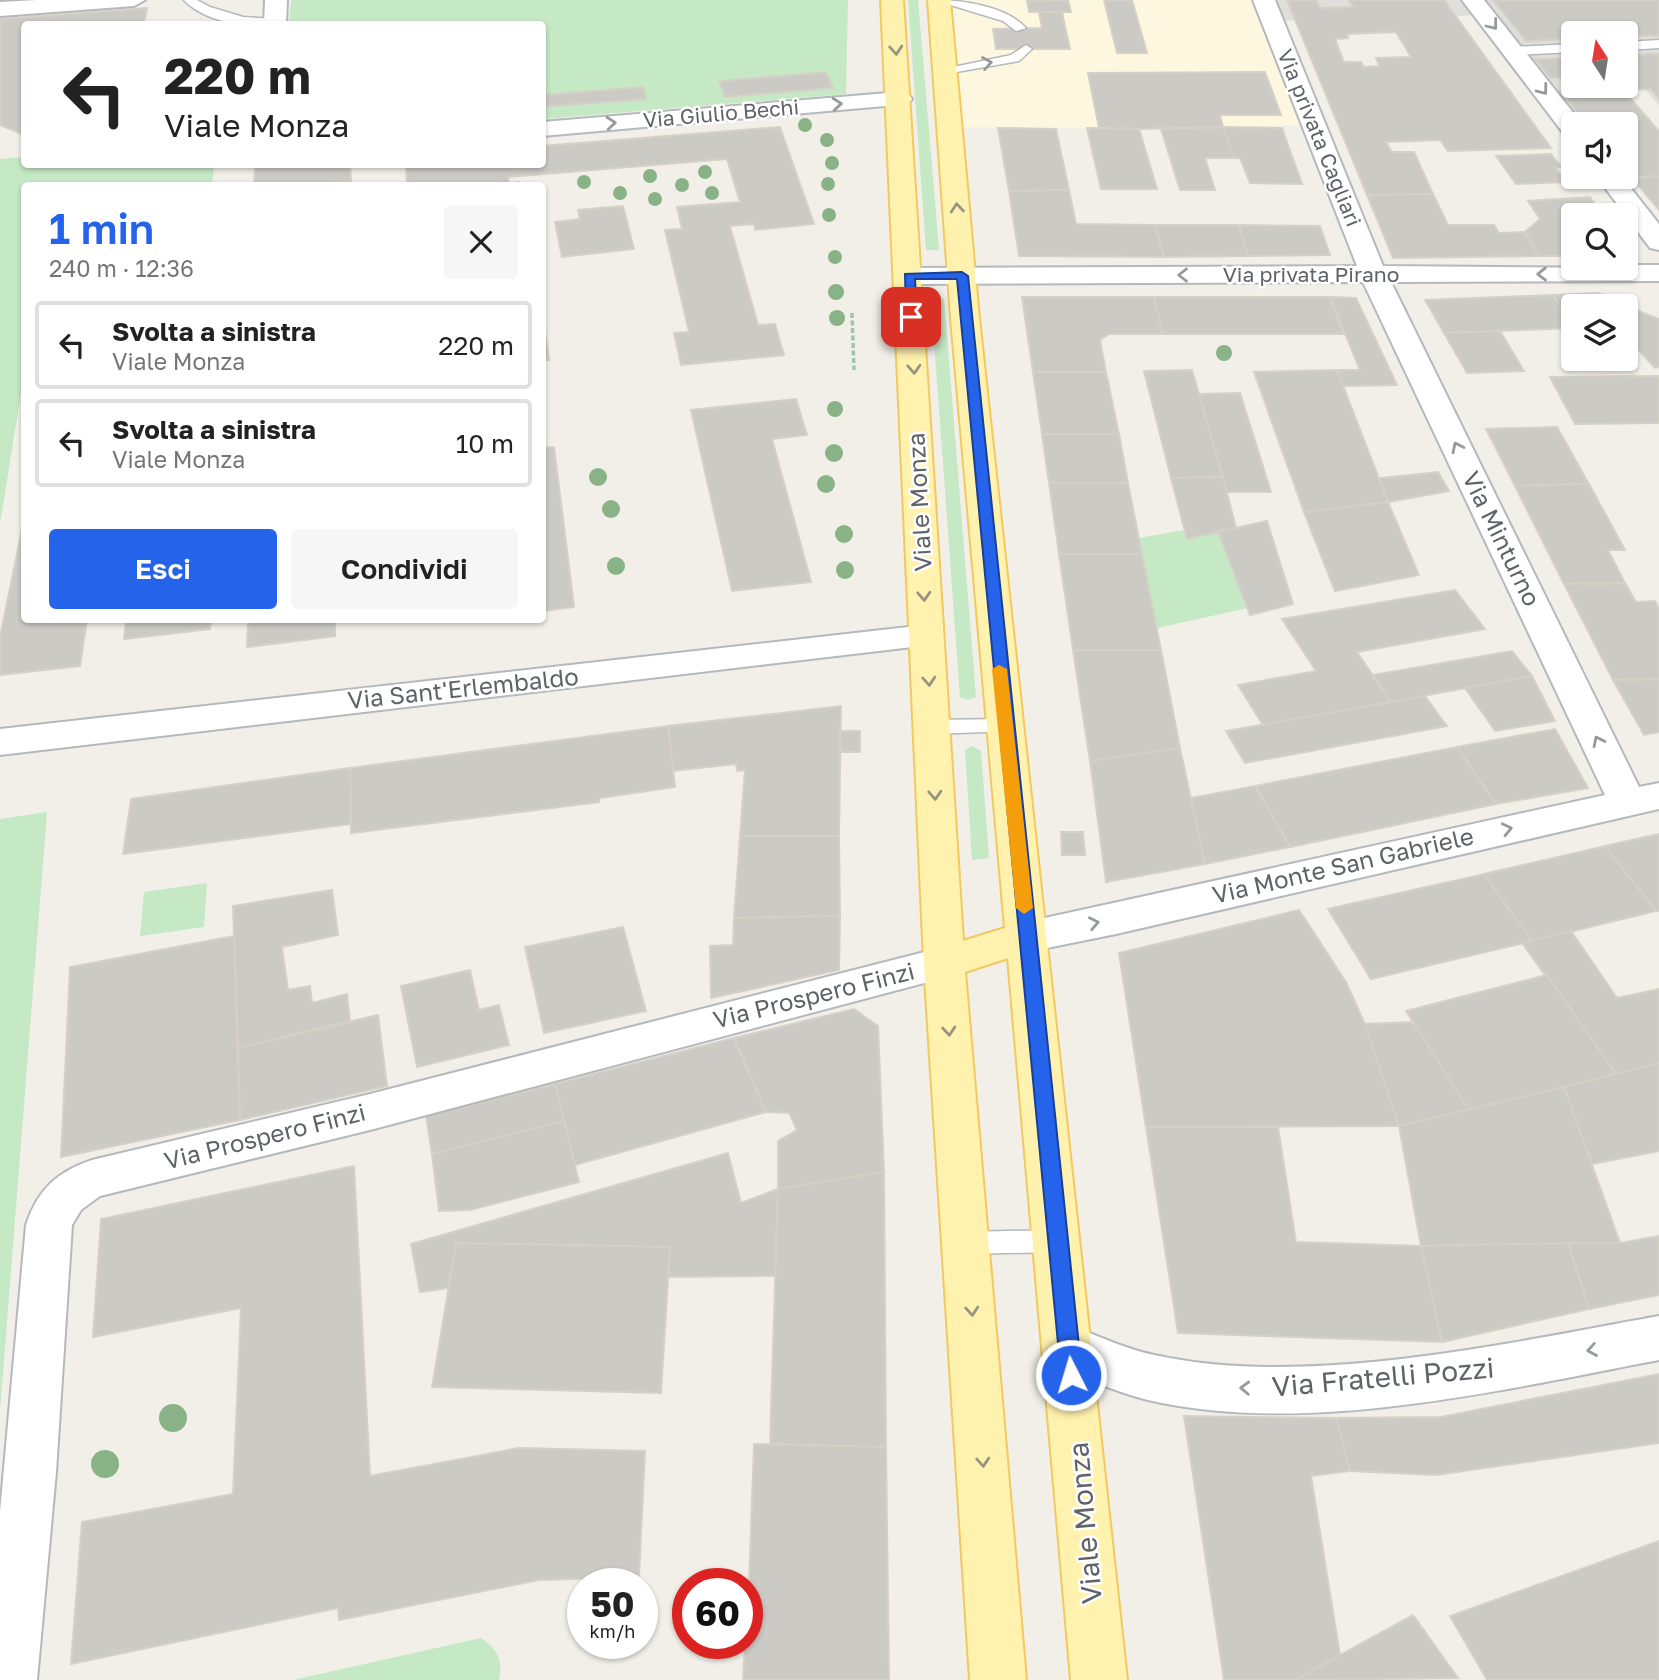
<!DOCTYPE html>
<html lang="it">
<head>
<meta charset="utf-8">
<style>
  body { margin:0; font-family:"Golos Text",sans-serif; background:#f6f6f6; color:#222; height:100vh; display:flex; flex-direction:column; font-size:26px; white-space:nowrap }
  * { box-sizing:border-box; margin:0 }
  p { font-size:23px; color:#767676 }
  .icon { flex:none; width:38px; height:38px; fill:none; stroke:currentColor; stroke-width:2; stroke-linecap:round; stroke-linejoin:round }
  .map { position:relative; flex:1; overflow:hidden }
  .side { position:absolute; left:21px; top:182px; width:525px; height:441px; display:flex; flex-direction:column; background:#fff; border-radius:7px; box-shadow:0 2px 5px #0004 }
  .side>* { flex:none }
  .hud { position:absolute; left:21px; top:21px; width:525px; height:147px; border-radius:7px; box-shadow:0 2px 5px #0004; background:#fff; color:#222; overflow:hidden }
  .needle { width:46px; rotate:348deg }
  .controls { position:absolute; left:1561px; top:21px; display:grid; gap:14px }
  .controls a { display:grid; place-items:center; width:77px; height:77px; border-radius:7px; background:#fff; box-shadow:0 2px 5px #0004; font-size:35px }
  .speed { position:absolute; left:567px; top:1568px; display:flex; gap:14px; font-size:35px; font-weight:700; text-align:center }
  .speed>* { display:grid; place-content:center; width:91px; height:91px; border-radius:50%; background:#fff; box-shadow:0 2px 5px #0004; line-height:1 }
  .speed small { font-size:18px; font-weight:400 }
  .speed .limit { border:10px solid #d22; background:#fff; color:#111 }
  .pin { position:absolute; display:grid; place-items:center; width:60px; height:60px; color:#fff; margin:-30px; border-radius:14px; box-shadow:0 4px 10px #0006 }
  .me { position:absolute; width:77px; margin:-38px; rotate:355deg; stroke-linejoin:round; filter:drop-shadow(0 0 5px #0008) }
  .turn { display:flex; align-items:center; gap:24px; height:147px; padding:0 28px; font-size:32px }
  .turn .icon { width:91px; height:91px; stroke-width:2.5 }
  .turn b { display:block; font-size:49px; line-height:60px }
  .round { display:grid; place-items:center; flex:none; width:74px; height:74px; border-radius:7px; background:#f6f6f6 }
  .head { display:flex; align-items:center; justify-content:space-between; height:119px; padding:0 28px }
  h1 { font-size:42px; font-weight:600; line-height:52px; color:#2563eb }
  .primary-button { display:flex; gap:14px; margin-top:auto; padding:14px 28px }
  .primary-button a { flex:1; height:80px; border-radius:7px; background:#2563eb; color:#fff; font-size:28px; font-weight:600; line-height:80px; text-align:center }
  .primary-button a+a { background:#f6f6f6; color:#222 }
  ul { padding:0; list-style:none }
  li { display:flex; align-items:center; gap:21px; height:88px; margin:0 14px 10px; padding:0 14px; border:4px solid #e0e0e0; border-radius:7px }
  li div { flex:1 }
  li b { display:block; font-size:26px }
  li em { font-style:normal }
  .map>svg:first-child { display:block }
  .commercial { fill:#fef7e0 }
  .industrial { fill:#e0deda; fill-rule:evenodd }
  .green { fill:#c5e8c5 }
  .building { fill:#cccac5; stroke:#d6d1c6; stroke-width:2; fill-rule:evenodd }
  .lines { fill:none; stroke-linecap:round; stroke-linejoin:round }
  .service-casing { stroke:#b5b8bc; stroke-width:3 }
  .minor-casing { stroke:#b5b8bc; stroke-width:4 }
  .primary-casing { stroke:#f2c960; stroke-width:4 }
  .path { stroke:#9cc7a9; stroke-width:3.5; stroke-dasharray:5 2.5; stroke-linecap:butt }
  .service { fill:#fff; fill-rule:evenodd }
  .minor { fill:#fff; fill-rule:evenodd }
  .primary { fill:#fff2af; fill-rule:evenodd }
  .tree { fill:#89b387 }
  .oneway { stroke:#979a9d }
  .oneway2 { stroke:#979581 }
  .route { fill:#2563eb; stroke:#184099; stroke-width:2 }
  .slow { fill:#f59e0b }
  .labels { text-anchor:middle; stroke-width:5; stroke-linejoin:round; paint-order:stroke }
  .far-street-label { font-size:21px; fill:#5f6368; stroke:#fff }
  .street-label { font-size:24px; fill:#5f6368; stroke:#fff }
  .near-street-label { font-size:28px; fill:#5f6368; stroke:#fff }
</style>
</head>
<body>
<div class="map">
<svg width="1659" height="1680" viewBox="0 0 1659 1680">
  <rect width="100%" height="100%" fill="#f1efe8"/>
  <polygon class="commercial" points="939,0 1264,0 1314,125 1139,129 950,127"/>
  <path class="industrial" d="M1264 0H1659V105L1643 87 1545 92 1485 15 1273 21ZM1573 33H1626V86H1573Z"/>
  <g class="green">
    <polygon points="291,0 848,0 846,94 543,119 542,24 289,24"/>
    <polygon points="908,0 918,0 939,250 926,250"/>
    <polygon points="24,157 24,164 214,165 212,185 24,186 24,374 0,524 0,159"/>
    <polygon points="938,296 944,299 976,697 968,700 960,697 931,299"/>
    <polygon points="1184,530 1187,539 1218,532 1248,608 1157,628 1139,538"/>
    <polygon points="972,746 981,751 989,858 972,860 965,750"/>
    <polygon points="47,812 0,1411 0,819"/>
    <polygon points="207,883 204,927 140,936 144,892"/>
    <path d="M481 1638C498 1650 503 1660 499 1680H293Z"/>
  </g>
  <g class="building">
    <polygon points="1068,0 1071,12 1029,12 1027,1"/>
    <polygon points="1104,0 1132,0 1147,53 1117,53"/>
    <path d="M1287 0H1316L1320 8 1353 7 1349 0H1444L1551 148 1448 151 1440 140 1386 142 1392 152H1414L1433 194 1367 195ZM1396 32 1411 57 1376 58 1379 66 1364 67 1361 62H1344L1335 39 1348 38 1347 34Z"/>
    <polygon points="1493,0 1659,0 1659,36 1573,33 1573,39 1526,41"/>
    <polygon points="147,8 144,24 24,24 24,135 0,125 0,19"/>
    <polygon points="1039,12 1062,12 1070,49 996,49 993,29 1042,28"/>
    <polygon points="1659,54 1659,99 1651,89 1623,90 1659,131 1659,176 1632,178 1626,170 1626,124 1587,124 1560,92 1615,90 1611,86 1626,86 1626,55"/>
    <polygon points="1573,58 1573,77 1551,78 1535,59"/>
    <polygon points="826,72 833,88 725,97 719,81"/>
    <polygon points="1265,72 1281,115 1220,115 1223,127 1139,129 1099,128 1088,73"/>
    <polygon points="643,87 646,99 542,107 542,95"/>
    <polygon points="780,127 814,224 755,230 754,224 730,226 758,325 775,324 784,355 681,365 674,333 689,332 665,230 682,229 677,207 740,202 727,159 508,177 509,183 519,182 519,186 407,186 406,164 542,164 542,146"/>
    <polygon points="1223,127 1282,128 1302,184 1250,183 1240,158 1234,158"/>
    <polygon points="1223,127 1234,158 1205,158 1215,190 1180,190 1161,129"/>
    <polygon points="998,128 1056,129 1069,190 1009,191"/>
    <polygon points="1087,128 1139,129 1157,189 1101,189"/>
    <polygon points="1551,154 1561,167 1555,168 1566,182 1516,184 1496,156"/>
    <polygon points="350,164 351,181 335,182 335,186 254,186 255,165"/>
    <polygon points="1659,176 1659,210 1632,178"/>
    <polygon points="1069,190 1076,224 1155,225 1164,257 1019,256 1009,191"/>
    <polygon points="1433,194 1448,225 1494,225 1499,233 1525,232 1538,256 1393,258 1367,195"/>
    <polygon points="1590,197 1602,215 1573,215 1573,256 1538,256 1525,232 1540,219 1528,201"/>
    <polygon points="623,206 634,249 562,257 555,222 580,219 578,210"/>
    <polygon points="1155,225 1239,225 1248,256 1164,257"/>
    <polygon points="1239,225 1320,226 1330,255 1248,256"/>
    <polygon points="1598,293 1626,306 1573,306 1573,325 1553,295"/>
    <polygon points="1553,295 1573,328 1444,333 1425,300"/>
    <polygon points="1022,297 1154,297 1163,334 1109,334 1100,340 1106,372 1033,372"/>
    <polygon points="1154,297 1330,297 1343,334 1163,334"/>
    <polygon points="1330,297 1356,298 1397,385 1343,386 1337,370 1360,370"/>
    <polygon points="1626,306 1659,319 1659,367 1655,368 1632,343 1626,342"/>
    <polygon points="542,309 549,360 542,360"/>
    <polygon points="1500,331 1524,371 1467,373 1444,333"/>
    <polygon points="1192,370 1199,394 1223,477 1171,478 1144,371"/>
    <polygon points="1337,370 1388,502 1304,512 1254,372"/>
    <polygon points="1033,372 1106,372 1119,434 1042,434"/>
    <polygon points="1659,376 1659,423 1575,424 1550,377"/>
    <polygon points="1240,393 1271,492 1227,492 1199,394"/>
    <polygon points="796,399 807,435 772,439 811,582 732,591 691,410"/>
    <polygon points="1557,427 1589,484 1515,486 1486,429"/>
    <polygon points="1042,434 1119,434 1128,483 1049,483"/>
    <polygon points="554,447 574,607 542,611 542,448"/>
    <polygon points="1438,472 1449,491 1388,502 1379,478"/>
    <polygon points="1223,477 1236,528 1187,539 1171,478"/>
    <polygon points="1049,483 1128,483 1142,554 1059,554"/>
    <polygon points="1589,484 1625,550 1608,550 1625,583 1564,584 1515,486"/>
    <polygon points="1388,502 1419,575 1335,591 1304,512"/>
    <polygon points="24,520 24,620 87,620 80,666 0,675 0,637"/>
    <polygon points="1267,521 1293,604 1250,615 1218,532"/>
    <polygon points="1059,554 1142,554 1161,650 1073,650"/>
    <polygon points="1625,583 1636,602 1655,601 1659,609 1659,679 1613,680 1564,584"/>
    <polygon points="1455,590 1485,629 1357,652 1391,702 1263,725 1238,685 1316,671 1282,619"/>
    <polygon points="126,620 211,620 210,629 124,639"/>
    <polygon points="248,620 335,620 335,636 247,647"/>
    <polygon points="1073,650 1161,650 1180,748 1090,761"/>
    <polygon points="1512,651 1532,676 1391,702 1373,675"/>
    <polygon points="1532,676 1555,721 1495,731 1465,688"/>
    <polygon points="1659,679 1659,732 1644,735 1613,680"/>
    <polygon points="1425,696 1447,726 1245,763 1226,731"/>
    <polygon points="841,706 839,836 740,836 745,770 737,771 736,764 673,771 668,726"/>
    <polygon points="668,726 675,787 600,798 599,802 351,833 350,768"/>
    <polygon points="1555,729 1588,788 1496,804 1457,747"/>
    <polygon points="840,731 860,731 860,752 841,752"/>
    <polygon points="1457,747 1496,804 1290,847 1255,786"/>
    <polygon points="1180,748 1205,864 1106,882 1090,761"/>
    <polygon points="350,768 351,824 123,854 131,799"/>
    <polygon points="1255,786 1290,847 1205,864 1191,798"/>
    <polygon points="1061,832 1083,832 1085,855 1062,855"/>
    <polygon points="1659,834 1659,911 1656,911 1605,846"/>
    <polygon points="740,836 839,836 840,916 734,918"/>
    <polygon points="1605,846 1656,911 1532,941 1484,874"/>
    <polygon points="1484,874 1532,941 1371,979 1328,909"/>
    <polygon points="332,890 338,935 282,947 288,990 310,986 312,1003 347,994 350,1021 238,1048 233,906"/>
    <polygon points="1299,910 1346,982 1365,1024 1399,1126 1146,1127 1119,953"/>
    <polygon points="840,916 839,970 711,998 710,946 733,945 734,918"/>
    <polygon points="623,927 646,1011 544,1033 525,947"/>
    <polygon points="1571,931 1617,998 1659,989 1659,1063 1616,1074 1522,943"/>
    <polygon points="234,936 240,1120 61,1157 70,967"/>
    <polygon points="470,970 479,1010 499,1005 509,1045 417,1067 401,986"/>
    <polygon points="1547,975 1616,1074 1469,1110 1406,1011"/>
    <polygon points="854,1009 878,1026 884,1172 778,1189 778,1141 797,1130 789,1113 766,1112 734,1038"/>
    <polygon points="378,1015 387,1086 240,1120 238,1048"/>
    <polygon points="1413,1022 1469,1110 1399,1126 1365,1024"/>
    <polygon points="734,1038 766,1112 575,1165 555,1084"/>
    <polygon points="1659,1063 1659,1151 1592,1164 1564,1087"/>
    <polygon points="555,1084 564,1121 432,1154 426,1116"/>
    <polygon points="1564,1087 1620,1243 1421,1246 1399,1126"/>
    <polygon points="564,1121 579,1182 470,1210 439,1211 432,1154"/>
    <polygon points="1146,1127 1278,1127 1296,1242 1421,1246 1442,1342 1178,1333"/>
    <polygon points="728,1153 741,1203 778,1189 775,1276 668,1277 670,1247 456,1243 448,1288 420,1292 411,1244"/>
    <polygon points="354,1166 370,1476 519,1448 645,1451 639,1577 539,1580 339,1620 338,1608 71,1664 82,1522 233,1494 241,1308 93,1337 101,1219"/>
    <polygon points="884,1172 886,1447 770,1444 778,1189"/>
    <polygon points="1659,1236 1659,1295 1589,1309 1568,1243 1620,1243"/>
    <polygon points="456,1243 670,1247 661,1393 432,1387"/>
    <polygon points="1568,1243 1589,1309 1442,1342 1421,1246"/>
    <polygon points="1659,1374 1659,1443 1436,1475 1350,1471 1336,1418 1441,1417"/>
    <polygon points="1184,1416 1336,1418 1350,1471 1311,1476 1340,1655 1296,1680 1224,1680"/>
    <polygon points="754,1444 886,1447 889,1680 743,1680 745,1643 747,1643"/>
    <polygon points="1659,1541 1659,1680 1487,1680 1450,1616"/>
    <polygon points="1413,1615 1458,1678 1296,1680 1340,1655"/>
  </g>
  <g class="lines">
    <g class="service-casing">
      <g id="service">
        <path d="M184 0H197L210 7 243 17 275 19 281 23C254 31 204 22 184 0Z"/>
        <path d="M934 0C962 0 1006 6 1026 28L1016 31 1003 21Z"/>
        <polygon points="1659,40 1659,48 1626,50 1626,42"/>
        <polygon points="1573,44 1573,52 1513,55 1507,51 1513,47"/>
        <polygon points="1026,45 1032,49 1019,61 945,74 939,70 1011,55"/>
        <polygon points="1005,719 1015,726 1012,731 932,734 922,727 932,720"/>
        <polygon points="1058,1230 1067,1233 1071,1241 1067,1249 1058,1252 966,1254 957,1251 953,1243 957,1235 966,1232"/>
      </g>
    </g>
    <g class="minor-casing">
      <g id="minor">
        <polygon points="37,0 145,0 134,6 0,16 0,2"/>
        <polygon points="265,0 287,0 286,24 264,24"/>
        <polygon points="1253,0 1275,0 1383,266 1626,268 1626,265 1659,265 1659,281 1391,282 1639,787 1659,783 1659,809 1116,934 1027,952 1013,947 1007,936 1013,925 1605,795 1363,282 909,284 899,282 895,276 899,270 909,268 1357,266"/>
        <polygon points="1462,0 1484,0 1582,124 1573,124 1573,136 1564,134"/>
        <polygon points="900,92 908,94 912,99 908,104 542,136 542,122"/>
        <polygon points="1597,177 1622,177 1659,224 1659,250 1650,248"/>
        <polygon points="926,625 938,628 943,636 938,644 0,755 0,729"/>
        <path d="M944 947 958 952 964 963 958 974 370 1130 100 1196 81 1210 72 1225 56 1472 37 1680H0V1512L26 1225C38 1189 57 1172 92 1160L370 1094Z"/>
        <path d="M1659 1316V1360C1506 1389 1317 1434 1162 1403 1124 1396 1087 1379 1052 1363L1045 1347 1052 1331 1069 1325C1099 1336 1127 1350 1159 1356 1310 1388 1508 1343 1659 1316Z"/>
      </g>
    </g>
    <g class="primary-casing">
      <polygon id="primary" points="881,0 903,0 963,941 1005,928 951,318 928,0 950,0 979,318 1127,1680 1071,1680 1008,958 965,972 1026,1680 970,1680 924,963"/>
    </g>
    <polyline class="path" points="852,313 854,370"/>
    <use href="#service" class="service"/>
    <use href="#minor" class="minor"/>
    <use href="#primary" class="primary"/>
  </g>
  <g class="tree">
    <circle cx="805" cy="125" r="7"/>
    <circle cx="827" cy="140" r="7"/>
    <circle cx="832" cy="163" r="7"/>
    <circle cx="705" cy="172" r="7"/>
    <circle cx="650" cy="176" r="7"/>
    <circle cx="584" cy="182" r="7"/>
    <circle cx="828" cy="184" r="7"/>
    <circle cx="682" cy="185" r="7"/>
    <circle cx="620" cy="193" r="7"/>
    <circle cx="712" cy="193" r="7"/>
    <circle cx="655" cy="199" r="7"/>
    <circle cx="829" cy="215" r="7"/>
    <circle cx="835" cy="257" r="7"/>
    <circle cx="836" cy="292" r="8"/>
    <circle cx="837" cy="318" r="8"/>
    <circle cx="1224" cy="353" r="8"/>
    <circle cx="835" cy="409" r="8"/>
    <circle cx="834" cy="453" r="9"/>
    <circle cx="598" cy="477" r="9"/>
    <circle cx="826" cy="484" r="9"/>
    <circle cx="611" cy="509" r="9"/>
    <circle cx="844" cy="534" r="9"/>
    <circle cx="616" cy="566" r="9"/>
    <circle cx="845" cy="570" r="9"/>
    <circle cx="173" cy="1418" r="14"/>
    <circle cx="105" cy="1464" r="14"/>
  </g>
  <defs><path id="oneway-chevron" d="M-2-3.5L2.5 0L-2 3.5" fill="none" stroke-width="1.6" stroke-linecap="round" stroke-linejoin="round" transform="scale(1.75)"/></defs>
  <g class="oneway">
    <use href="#oneway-chevron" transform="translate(1493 25) rotate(52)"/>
    <use href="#oneway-chevron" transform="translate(987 63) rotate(-10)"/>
    <use href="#oneway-chevron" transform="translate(1543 90) rotate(53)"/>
    <use href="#oneway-chevron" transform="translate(837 104) rotate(-5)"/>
    <use href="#oneway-chevron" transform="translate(611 123) rotate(-5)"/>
    <use href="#oneway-chevron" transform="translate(1542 274) rotate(179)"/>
    <use href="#oneway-chevron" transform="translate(1183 275) rotate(-180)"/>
    <use href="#oneway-chevron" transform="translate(1457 447) rotate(-116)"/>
    <use href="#oneway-chevron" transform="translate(1598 741) rotate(-116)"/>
    <use href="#oneway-chevron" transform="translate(1507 829) rotate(-13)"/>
    <use href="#oneway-chevron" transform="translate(1094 923) rotate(-11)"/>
    <use href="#oneway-chevron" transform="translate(1592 1350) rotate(170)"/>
    <use href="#oneway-chevron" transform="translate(1245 1388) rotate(-178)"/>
  </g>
  <g class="oneway2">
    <use href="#oneway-chevron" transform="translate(896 50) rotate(86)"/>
    <use href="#oneway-chevron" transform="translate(957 208) rotate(-95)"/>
    <use href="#oneway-chevron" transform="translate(914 369) rotate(87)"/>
    <use href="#oneway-chevron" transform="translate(924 596) rotate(87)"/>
    <use href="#oneway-chevron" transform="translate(929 681) rotate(86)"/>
    <use href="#oneway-chevron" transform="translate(935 795) rotate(87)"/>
    <use href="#oneway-chevron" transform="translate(949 1031) rotate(85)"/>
    <use href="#oneway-chevron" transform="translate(972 1311) rotate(86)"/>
    <use href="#oneway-chevron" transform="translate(983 1462) rotate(86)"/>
  </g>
  <polygon class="route" points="962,272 968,276 1082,1375 1079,1382 1071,1384 1064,1382 1061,1375 957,279 915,279 917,317 911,321 906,317 905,274"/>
  <polygon class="slow" points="999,665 1007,669 1033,908 1024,914 1016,908 992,669"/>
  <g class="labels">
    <g class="far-street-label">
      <text transform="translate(721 114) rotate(-5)" y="7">Via Giulio Bechi</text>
      <text transform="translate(1319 138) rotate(68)" y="7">Via privata Cagliari</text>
      <text x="1311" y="282">Via privata Pirano</text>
    </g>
    <g class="street-label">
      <text transform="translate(920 502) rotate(-93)" y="8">Viale Monza</text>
      <text transform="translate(1501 539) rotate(64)" y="8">Via Minturno</text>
      <text transform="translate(463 689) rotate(-6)" y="8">Via Sant'Erlembaldo</text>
      <text transform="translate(1343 866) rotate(-13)" y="8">Via Monte San Gabriele</text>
      <text transform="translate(814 996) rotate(-14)" y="8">Via Prospero Finzi</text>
      <text transform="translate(265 1137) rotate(-14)" y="8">Via Prospero Finzi</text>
    </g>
    <g class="near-street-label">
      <text transform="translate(1383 1377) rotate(-5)" y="10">Via Fratelli Pozzi</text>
      <text transform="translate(1085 1523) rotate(-95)" y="10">Viale Monza</text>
    </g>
  </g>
</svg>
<div class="controls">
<a><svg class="needle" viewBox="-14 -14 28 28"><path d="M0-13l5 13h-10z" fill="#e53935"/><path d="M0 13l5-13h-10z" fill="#767676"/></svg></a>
<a><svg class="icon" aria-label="sound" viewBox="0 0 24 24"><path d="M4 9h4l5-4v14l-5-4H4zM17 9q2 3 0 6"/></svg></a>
<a><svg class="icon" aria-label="search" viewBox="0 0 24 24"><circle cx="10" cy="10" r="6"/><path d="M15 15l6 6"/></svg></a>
<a><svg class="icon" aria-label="layers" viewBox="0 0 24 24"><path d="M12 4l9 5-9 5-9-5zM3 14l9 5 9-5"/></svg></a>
</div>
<div class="speed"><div>50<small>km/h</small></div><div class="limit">60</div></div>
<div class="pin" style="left:911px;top:317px;background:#d93025"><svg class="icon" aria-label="arrive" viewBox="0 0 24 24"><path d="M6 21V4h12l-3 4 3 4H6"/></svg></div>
<svg class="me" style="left:1071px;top:1375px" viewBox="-20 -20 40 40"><circle r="17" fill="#2563eb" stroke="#fff" stroke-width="3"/><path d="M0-11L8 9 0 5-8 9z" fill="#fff"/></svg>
<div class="hud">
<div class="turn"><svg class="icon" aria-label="left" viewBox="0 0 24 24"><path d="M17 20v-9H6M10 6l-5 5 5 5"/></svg><div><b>220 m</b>Viale Monza</div></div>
</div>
<section class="side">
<div class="head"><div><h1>1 min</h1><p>240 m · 12:36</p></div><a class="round"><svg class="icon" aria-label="close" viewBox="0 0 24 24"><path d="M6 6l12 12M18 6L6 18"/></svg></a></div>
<ul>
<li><svg class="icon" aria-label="left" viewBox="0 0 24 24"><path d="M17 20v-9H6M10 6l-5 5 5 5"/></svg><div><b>Svolta a sinistra</b><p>Viale Monza</p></div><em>220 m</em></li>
<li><svg class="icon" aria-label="left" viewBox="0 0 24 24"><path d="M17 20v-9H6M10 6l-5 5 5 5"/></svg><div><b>Svolta a sinistra</b><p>Viale Monza</p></div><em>10 m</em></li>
</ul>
<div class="primary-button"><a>Esci</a><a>Condividi</a></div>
</section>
</div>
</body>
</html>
